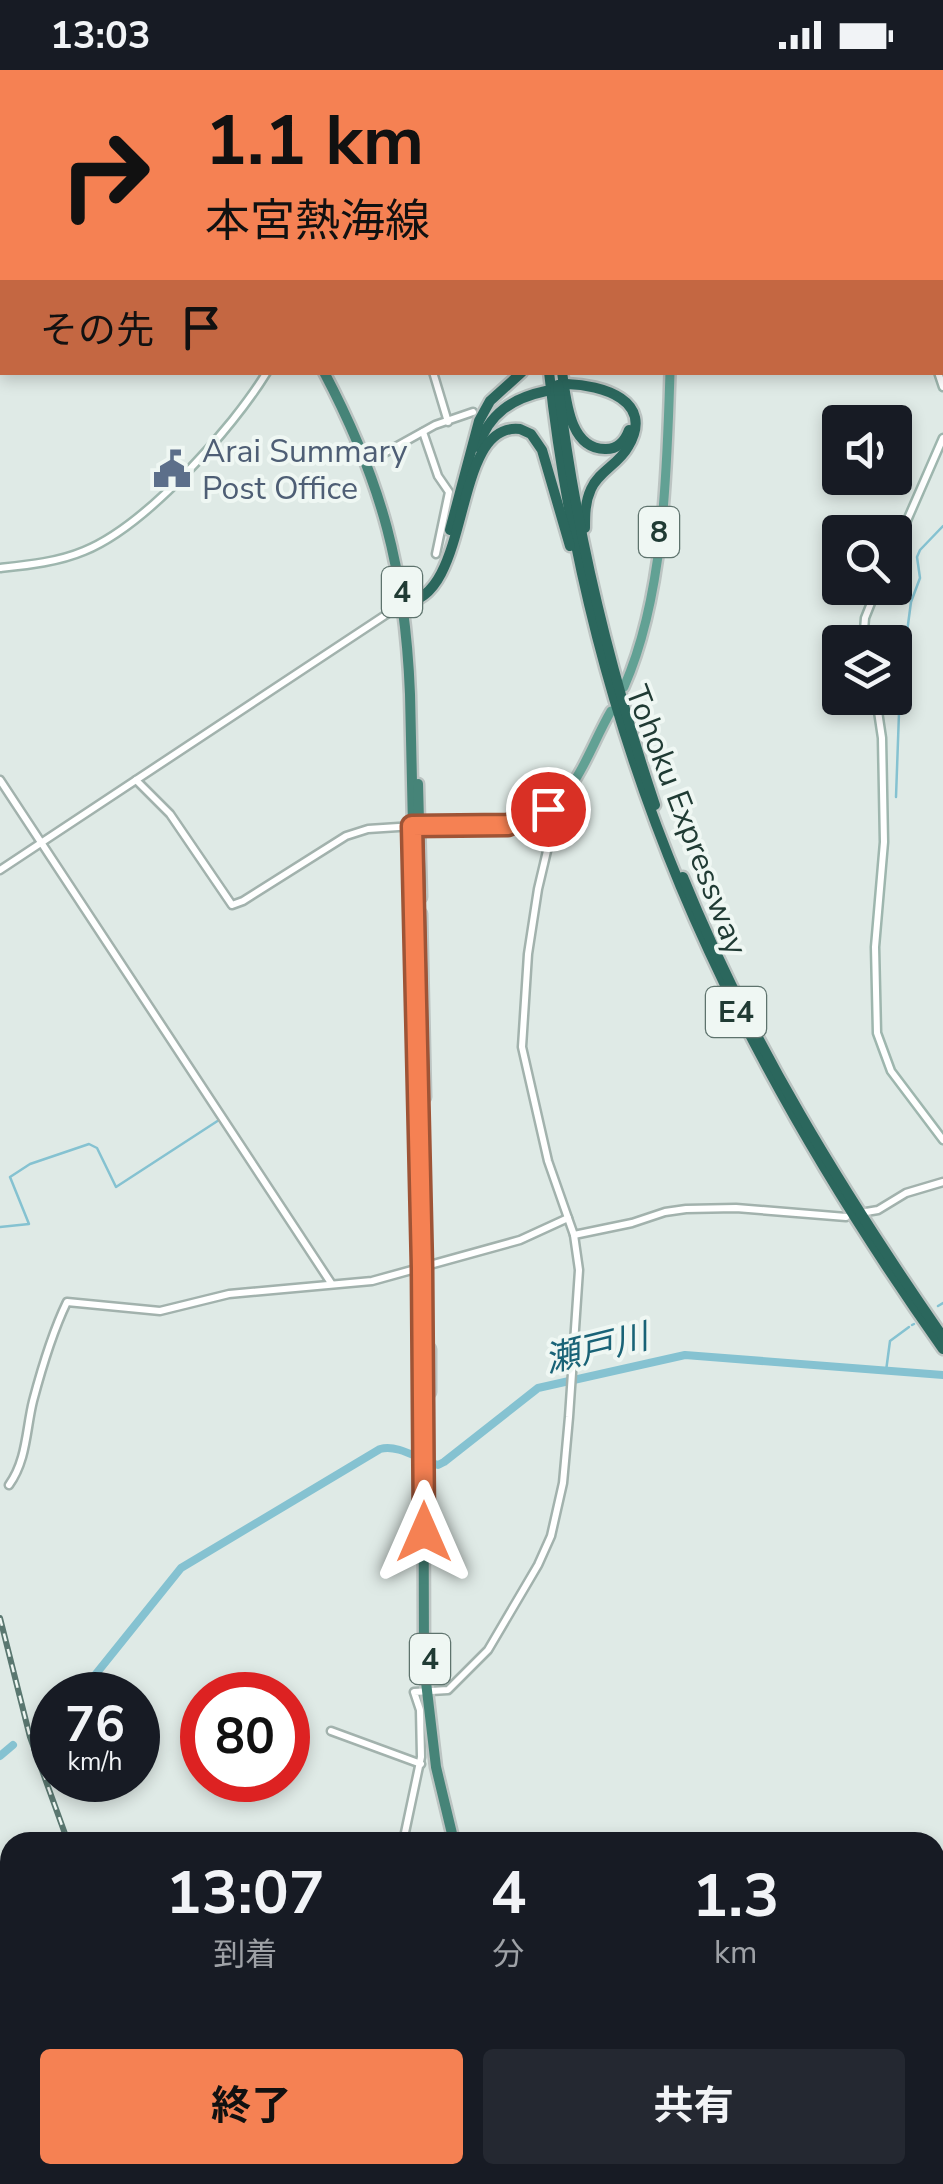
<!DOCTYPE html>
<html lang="ja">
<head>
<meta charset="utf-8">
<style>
  body { margin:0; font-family:"Nunito Sans","Noto Sans JP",sans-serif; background:#242831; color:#f1f3f6; height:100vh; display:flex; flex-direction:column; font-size:38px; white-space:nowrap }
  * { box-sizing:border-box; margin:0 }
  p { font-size:32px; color:#9ea1a6 }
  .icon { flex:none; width:55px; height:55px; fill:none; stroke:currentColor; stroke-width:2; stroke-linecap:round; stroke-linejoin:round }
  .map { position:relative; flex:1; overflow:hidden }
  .sheet { position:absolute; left:0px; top:1762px; width:945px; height:352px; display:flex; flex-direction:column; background:#171b24; border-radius:30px 30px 0 0; box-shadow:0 5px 15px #0003 }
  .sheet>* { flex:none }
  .hud { position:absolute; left:0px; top:0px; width:945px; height:305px; box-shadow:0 5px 15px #0003; background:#f58153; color:#111; overflow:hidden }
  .fabs { position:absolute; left:822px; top:335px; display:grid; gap:20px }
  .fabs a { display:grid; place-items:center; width:90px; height:90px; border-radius:10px; background:#171b24; box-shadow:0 5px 15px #0003; font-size:50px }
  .speed { position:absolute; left:30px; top:1602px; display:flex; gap:20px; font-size:50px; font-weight:700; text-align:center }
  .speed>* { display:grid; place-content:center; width:130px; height:130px; border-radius:50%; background:#171b24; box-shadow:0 5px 15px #0003; line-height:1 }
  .speed small { font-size:25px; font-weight:400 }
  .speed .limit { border:15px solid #d22; background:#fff; color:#111 }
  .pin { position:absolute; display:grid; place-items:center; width:85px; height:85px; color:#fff; margin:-42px; border:5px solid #fff; border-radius:50%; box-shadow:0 2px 10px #0007 }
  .me { position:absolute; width:110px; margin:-55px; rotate:0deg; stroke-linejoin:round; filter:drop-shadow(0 0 8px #0008) }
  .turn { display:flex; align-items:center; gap:35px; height:210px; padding:0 40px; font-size:45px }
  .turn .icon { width:130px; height:130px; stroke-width:2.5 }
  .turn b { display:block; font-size:70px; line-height:85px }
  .then { display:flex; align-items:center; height:95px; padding:0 40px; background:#0003; gap:20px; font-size:38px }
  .eta { display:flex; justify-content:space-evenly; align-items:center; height:170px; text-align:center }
  .eta b { font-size:60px; font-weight:700; line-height:70px }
  .primary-button { display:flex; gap:20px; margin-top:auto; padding:20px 40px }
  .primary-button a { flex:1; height:115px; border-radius:10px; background:#f58153; color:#111; font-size:40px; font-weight:700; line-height:115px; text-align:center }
  .primary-button a+a { background:#242831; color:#f1f3f6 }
  .status { display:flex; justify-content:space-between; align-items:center; height:70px; padding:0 50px; background:#171b24; direction:ltr }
  .status svg { height:28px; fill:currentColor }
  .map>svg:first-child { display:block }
  .industrial { fill:url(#industrial-furrows) }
  .forest { fill:url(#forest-crowns) }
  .water { fill:url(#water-ripples) }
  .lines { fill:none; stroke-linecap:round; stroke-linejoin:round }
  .stream { stroke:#85c2d1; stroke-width:2.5 }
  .river { stroke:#85c2d1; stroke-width:8 }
  .tertiary-casing { stroke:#a2b2ad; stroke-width:11 }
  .secondary-casing { stroke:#9eb6ae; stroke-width:11 }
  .primary-casing { stroke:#bcc4c2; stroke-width:14 }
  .trunk-casing { stroke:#bcc4c2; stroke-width:15 }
  .motorway-casing { stroke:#bcc4c2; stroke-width:15 }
  .tertiary { stroke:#fff; stroke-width:6 }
  .secondary { stroke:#fff; stroke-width:6 }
  .primary { stroke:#62a194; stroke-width:9 }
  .trunk { stroke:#468478; stroke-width:10 }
  .motorway { stroke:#2b675d; stroke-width:10 }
  .rail-casing { stroke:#5a7770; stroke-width:6 }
  .rail { stroke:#eff7f3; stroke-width:2.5; stroke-dasharray:8; stroke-linecap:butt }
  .route-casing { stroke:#9f5436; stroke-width:25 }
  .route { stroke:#f58153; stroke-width:18 }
  .labels { text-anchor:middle; stroke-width:8; stroke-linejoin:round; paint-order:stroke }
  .shield { fill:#eff7f3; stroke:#5e736d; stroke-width:2.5 }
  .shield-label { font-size:30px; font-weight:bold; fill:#203b34 }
  .service-label { font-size:32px; fill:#4e5e75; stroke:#eff7f3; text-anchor:start }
  .street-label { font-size:32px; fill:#203b34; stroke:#eff7f3 }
  .water-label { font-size:35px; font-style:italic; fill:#196377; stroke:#eff7f3 }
</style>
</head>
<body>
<div class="status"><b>13:03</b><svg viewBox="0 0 49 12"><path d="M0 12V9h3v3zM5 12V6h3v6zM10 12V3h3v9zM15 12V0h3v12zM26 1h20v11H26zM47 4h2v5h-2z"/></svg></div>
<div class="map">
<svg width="943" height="2114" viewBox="0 0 943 2114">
  <defs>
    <pattern id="industrial-furrows" width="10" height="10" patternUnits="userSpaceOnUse" patternTransform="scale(2.5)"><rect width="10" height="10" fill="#cddad5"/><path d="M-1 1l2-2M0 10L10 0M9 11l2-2" fill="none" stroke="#b0bcb7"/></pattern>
    <pattern id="forest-crowns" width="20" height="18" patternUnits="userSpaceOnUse" patternTransform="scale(2.5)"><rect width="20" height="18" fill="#b7dcc3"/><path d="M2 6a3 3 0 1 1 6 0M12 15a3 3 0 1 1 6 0" fill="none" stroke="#9dbea8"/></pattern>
    <pattern id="water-ripples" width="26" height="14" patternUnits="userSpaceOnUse" patternTransform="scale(2.5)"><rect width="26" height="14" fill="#85c2d1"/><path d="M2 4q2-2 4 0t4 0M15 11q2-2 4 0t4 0" fill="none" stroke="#6c9faa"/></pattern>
  </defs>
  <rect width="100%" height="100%" fill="#dfeae6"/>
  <polygon class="industrial" points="0,0 157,2 2,2 0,270"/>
  <polygon class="forest" points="779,0 943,0 943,151 942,2"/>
  <polygon class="water" points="0,2086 10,2093 10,2105 28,2105 41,2114 0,2114"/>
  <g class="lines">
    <g class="stream">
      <polyline points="896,727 900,615 911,532 920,508 917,487 920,480 943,456"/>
      <polyline points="0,1157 29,1154 10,1107 30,1094 89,1074 97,1078 116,1117 219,1050"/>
      <polyline points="938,1236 943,1233"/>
      <polyline points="912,1255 914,1254"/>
      <polyline points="886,1301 890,1271 909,1257"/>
    </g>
    <g class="river">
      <path d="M79 1625 181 1498 380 1379C399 1374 419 1390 438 1395L444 1392 538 1318 685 1285 943 1305"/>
      <polyline points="45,1665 52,1659"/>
      <polyline points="0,1686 13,1675"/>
    </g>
    <g class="tertiary-casing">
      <g id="tertiary">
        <polyline points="319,2 322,0"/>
        <polyline points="425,2 428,0"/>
        <polyline points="529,2 529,0"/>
        <polyline points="0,277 2,275"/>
        <polyline points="433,302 448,352"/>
        <polyline points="423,362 438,406 449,422 436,484"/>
        <polyline points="372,390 435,355 473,342"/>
        <polyline points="0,710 331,1213"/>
        <polyline points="136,710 170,744 232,835 243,831 346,766 368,759 414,756"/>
        <polyline points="560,729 564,739 547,781 538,819 528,884 522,977 548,1091 568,1148"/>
        <polyline points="0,800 402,534"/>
        <polyline points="866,1142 878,1140 906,1123 943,1112"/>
        <path d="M9 1415C27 1390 26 1359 33 1331 42 1297 52 1263 67 1232L160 1241 229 1224 372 1211 520 1170 568 1148 574 1165 632 1153 665 1142 686 1139 736 1138 846 1147"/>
        <polyline points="331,1661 421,1694"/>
        <polyline points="403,1772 421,1687 420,1640 414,1622 448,1620 488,1580 538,1495 551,1466 563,1413 569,1347 579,1200 574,1165"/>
        <polyline points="935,1928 943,1930"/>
        <polyline points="377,2105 377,2114"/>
        <polyline points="635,2114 679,2105"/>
      </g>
    </g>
    <g class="secondary-casing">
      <g id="secondary">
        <polyline points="938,302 943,317"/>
        <polyline points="895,478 943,368"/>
        <path d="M0 498C28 495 58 492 84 481 146 456 232 359 267 302"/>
        <polyline points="863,572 865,548 877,518"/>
        <polyline points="876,628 882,668 884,772 875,877 877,963 891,1001 943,1070"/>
        <polyline points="0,1898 10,1925"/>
      </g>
    </g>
    <g class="primary-casing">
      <g id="primary">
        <polyline points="681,2 681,0"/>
        <path d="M624 617C664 527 667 401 670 302"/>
        <path d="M420 756C477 756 540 765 575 710 589 688 598 663 611 641"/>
        <polyline points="0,1954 10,1940"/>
        <polyline points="137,2105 146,2114"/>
      </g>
    </g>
    <g class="trunk-casing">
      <g id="trunk">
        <polyline points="170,0 172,2"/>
        <path d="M324 302C382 412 405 500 410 624L423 1199 424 1595 436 1697 454 1772"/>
        <polyline points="418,714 421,827"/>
        <polyline points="421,844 425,1027"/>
        <polyline points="430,1279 430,1322"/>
        <polyline points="573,2105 577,2114"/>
      </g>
    </g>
    <g class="motorway-casing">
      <g id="motorway">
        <polyline points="541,2 541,0"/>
        <polyline points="548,2 548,0"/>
        <path d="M549 302C590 676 728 975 943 1279"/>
        <path d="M562 302C566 328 569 380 606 379 618 379 625 371 629 360"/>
        <path d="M567 314C601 315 656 330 628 377 619 394 599 401 591 419 585 432 585 445 585 458"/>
        <path d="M558 315C575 459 609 598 655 735"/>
        <path d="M478 377C489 343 513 328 546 321"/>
        <polyline points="450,460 479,351 490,331 522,302"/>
        <path d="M403 533C474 529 450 351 520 359L531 364 542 380 570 476"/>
        <path d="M683 807C750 972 842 1121 943 1267"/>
      </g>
    </g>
    <use href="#tertiary" class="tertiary"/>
    <use href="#secondary" class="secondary"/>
    <use href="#primary" class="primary"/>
    <use href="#trunk" class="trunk"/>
    <use href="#motorway" class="motorway"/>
    <g class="rail-casing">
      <g id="rail">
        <polyline points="0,1548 30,1667 68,1772"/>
        <polyline points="259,2105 265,2114"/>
      </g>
    </g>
    <use href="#rail" class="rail"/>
  </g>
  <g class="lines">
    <g class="route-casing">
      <polyline id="route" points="424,1462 422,1198 412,756 508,755 548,739"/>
    </g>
    <use href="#route" class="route"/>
  </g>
  <defs>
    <g id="civic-bare" transform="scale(3)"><path d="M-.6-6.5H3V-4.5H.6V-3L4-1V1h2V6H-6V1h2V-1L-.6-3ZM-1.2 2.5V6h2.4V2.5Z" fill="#5c6f8a" stroke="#eff7f3" stroke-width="2.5" paint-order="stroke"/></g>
  </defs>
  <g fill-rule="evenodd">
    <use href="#civic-bare" x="172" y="399"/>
  </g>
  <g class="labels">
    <g class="shield">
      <rect x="639" y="437" width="40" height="50" rx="8"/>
      <rect x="382" y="497" width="40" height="50" rx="8"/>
      <rect x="706" y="917" width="60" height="50" rx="8"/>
      <rect x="410" y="1564" width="40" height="50" rx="8"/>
    </g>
    <g class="shield-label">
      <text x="659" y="472">8</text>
      <text x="402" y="532">4</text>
      <text x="736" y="952">E4</text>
      <text x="430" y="1599">4</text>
    </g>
    <g class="service-label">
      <text x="202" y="392">Arai Summary<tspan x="202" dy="37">Post Office</tspan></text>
    </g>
    <g class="street-label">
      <text transform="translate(687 750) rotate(69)" y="11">Tohoku Expressway</text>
    </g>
    <g class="water-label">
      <text transform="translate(596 1278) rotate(-14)" y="12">瀬戸川</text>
    </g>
  </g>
</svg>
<div class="fabs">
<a><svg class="icon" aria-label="sound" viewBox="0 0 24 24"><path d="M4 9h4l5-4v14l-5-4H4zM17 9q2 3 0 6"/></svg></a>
<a><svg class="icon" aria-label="search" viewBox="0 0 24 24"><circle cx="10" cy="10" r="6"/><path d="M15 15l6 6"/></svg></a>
<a><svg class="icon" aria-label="layers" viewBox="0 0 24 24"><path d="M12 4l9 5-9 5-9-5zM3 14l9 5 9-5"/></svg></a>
</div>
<div class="speed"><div>76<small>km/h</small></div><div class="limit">80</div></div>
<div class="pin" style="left:548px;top:739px;background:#d93025"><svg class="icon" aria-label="arrive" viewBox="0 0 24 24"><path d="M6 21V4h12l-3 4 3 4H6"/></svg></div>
<svg class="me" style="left:424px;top:1462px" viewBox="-20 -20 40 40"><path d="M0-17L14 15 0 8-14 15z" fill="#f58153" stroke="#fff" stroke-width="4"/></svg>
<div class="hud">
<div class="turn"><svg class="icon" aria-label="right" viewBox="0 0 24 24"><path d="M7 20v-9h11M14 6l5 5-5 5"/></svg><div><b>1.1 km</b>本宮熱海線</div></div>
<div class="then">その先<svg class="icon" aria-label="arrive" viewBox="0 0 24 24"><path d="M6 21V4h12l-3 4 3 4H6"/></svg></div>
</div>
<section class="sheet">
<div class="eta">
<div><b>13:07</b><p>到着</p></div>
<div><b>4</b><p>分</p></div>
<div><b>1.3</b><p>km</p></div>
</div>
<div class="primary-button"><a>終了</a><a>共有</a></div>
</section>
</div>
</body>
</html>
